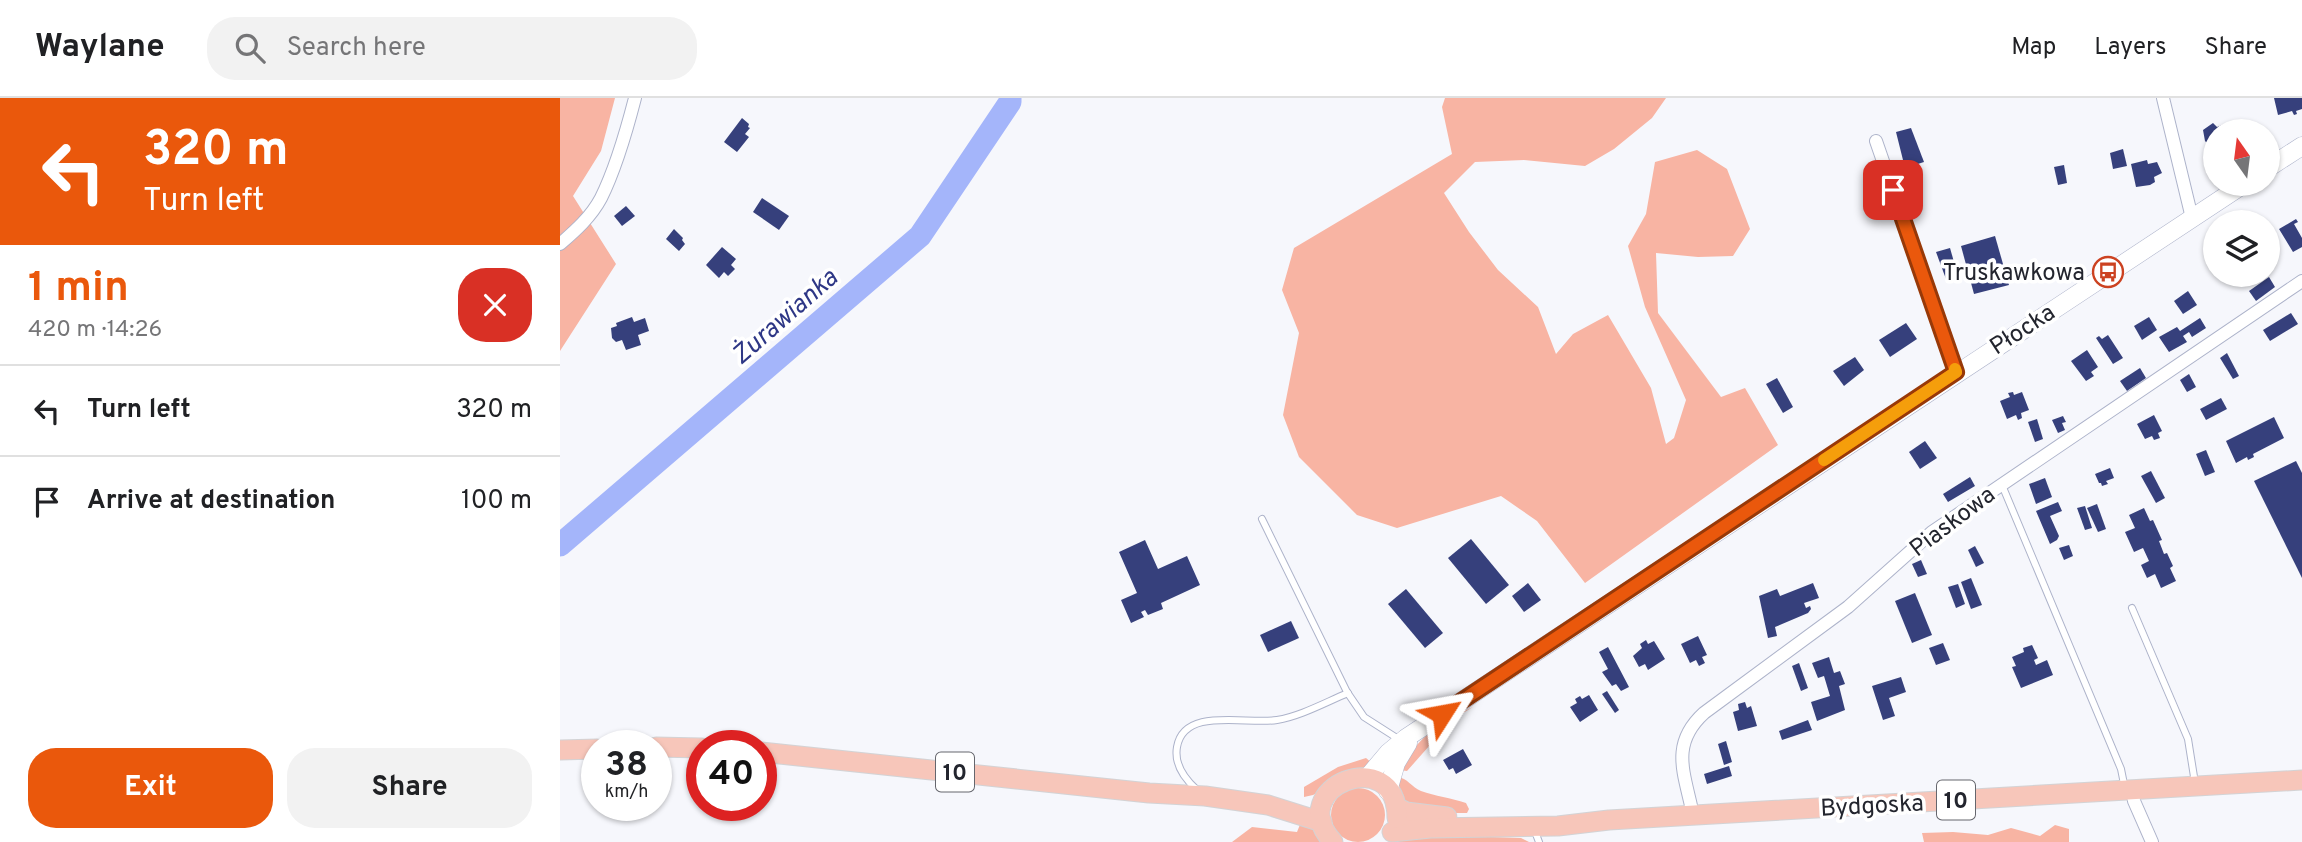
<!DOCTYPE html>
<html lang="en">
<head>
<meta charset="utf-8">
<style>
  body { margin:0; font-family:Overpass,sans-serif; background:#f2f2f2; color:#202124; height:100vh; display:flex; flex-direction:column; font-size:26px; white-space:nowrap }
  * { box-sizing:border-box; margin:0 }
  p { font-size:23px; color:#757577 }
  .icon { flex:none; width:38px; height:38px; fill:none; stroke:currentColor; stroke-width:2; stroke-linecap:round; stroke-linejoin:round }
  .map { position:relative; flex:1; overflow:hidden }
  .panel { display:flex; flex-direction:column; background:#fff; width:560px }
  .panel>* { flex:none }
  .guide { background:#ea580c; color:#fff; overflow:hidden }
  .needle { width:46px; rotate:346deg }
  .buttons { position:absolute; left:1643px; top:21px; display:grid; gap:14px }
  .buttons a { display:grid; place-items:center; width:77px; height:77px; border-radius:50%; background:#fff; box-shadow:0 2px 5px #0004; font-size:35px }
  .speed { position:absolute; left:21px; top:632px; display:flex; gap:14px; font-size:35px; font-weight:700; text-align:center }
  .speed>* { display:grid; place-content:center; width:91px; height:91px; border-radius:50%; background:#fff; box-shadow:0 2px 5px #0004; line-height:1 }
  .speed small { font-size:18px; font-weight:400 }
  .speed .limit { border:10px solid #d22; background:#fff; color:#111 }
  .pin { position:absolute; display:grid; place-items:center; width:60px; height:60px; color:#fff; margin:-30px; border-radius:14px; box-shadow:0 4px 10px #0006 }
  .me { position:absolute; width:77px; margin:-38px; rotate:56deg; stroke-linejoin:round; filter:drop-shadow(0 0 5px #0008) }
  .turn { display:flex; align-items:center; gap:24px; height:147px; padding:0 28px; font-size:32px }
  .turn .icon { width:91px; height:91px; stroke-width:2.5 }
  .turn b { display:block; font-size:49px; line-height:60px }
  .round { display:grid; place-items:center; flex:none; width:74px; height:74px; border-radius:28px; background:#f2f2f2 }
  .headline { display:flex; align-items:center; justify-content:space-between; height:119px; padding:0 28px }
  h1 { font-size:42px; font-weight:700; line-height:52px; color:#ea580c }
  .action { display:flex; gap:14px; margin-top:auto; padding:14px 28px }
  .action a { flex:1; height:80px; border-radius:28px; background:#ea580c; color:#fff; font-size:28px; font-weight:700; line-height:80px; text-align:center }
  .action a+a { background:#f2f2f2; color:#202124 }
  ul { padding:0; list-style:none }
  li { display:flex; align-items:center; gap:21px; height:91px; padding:0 28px; border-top:2px solid #e0e0e0 }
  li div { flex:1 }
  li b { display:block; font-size:26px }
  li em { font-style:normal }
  header { display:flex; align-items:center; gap:42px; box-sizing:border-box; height:98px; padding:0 35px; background:#fff; border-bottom:2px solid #e0e0e0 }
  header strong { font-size:33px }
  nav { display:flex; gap:38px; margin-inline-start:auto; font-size:24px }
  .search { width:490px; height:63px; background:#f2f2f2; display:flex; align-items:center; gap:18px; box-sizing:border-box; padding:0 24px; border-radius:28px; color:#757577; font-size:26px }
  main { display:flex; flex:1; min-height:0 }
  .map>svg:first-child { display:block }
  .green { fill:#f8b4a3 }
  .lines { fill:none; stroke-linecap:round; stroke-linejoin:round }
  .river { stroke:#a4b5fa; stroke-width:23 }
  .building { fill:#36407c }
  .lane-casing { stroke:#adb3ca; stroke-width:8 }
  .street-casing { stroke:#adb3ca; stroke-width:14 }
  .secondary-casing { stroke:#adb3ca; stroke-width:19 }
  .primary-casing { stroke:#d3d3d5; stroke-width:21 }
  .lane { stroke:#fff; stroke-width:6 }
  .street { stroke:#fff; stroke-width:12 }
  .secondary { stroke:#fff; stroke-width:18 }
  .primary { stroke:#f7c6ba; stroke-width:19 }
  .route-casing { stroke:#983908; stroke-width:18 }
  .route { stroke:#ea580c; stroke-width:12 }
  .slow { stroke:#f59e0b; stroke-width:12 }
  .labels { text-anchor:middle; stroke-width:7; stroke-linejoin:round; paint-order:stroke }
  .shield { fill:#fff; stroke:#65666d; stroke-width:2 }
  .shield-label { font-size:23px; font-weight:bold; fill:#23252e }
  .poi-label { font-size:24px; fill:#23252e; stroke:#fff; text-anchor:end }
  .street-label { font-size:24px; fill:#23252e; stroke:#fff }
  .water-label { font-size:26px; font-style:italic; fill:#2e3786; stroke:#fff }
</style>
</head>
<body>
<header>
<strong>Waylane</strong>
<div class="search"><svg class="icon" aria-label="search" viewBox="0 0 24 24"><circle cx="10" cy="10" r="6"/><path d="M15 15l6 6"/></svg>Search here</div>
<nav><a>Map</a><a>Layers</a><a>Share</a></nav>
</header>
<main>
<section class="panel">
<div class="guide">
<div class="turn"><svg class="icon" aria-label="left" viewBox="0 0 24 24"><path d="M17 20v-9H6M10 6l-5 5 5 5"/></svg><div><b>320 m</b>Turn left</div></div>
</div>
<div class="headline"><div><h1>1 min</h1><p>420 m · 14:26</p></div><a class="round" style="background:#d93025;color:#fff"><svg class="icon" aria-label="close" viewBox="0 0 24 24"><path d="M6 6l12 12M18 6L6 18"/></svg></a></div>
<ul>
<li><svg class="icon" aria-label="left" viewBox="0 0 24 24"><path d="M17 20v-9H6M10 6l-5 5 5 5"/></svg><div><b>Turn left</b></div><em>320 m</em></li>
<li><svg class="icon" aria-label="arrive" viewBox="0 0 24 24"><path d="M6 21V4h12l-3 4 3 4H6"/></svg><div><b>Arrive at destination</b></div><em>100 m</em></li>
</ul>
<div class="action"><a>Exit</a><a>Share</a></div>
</section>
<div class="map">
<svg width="1742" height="744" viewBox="0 0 1742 744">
  <rect width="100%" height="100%" fill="#f6f7fc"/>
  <g class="green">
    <polygon points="0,0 55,0 41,53 13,98 56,166 0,253"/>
    <polygon points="885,0 1106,0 1092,20 1054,51 1025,68 964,62 915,64 884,95 909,134 938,172 978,209 996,256 1013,236 1048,217 1091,290 1106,346 1114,340 1126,302 1085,209 1068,148 1086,116 1095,64 1137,52 1167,71 1190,131 1173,158 1138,159 1096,155 1098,215 1161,299 1185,290 1218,347 1025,485 977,423 941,398 837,430 797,417 739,359 723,317 739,235 722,192 734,150 892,56 882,9"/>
    <path d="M913 609 893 621 847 673 839 672C859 639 878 625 913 609Z"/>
    <polygon points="806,660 813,666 753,697 744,699 744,689 778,669"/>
    <path d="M837 679C848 680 851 689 861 693 875 698 891 700 906 705L909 711 907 715H883L843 704 838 697Z"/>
    <circle cx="798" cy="717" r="27"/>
    <polygon points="741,724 748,725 763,744 672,744 692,729 737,734"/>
    <polygon points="1495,727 1509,731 1509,744 1364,744 1362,735 1393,734 1428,737 1451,730 1480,738"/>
    <polygon points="903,738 961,740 969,744 834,744 839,740"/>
  </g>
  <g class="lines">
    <polyline class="river" points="0,447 360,138 450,4 450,0"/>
  </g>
  <g class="building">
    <polygon points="1714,0 1742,0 1742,11 1736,13 1737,16 1734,17 1732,13 1718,17"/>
    <polygon points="182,20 189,26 188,29 190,30 185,36 189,39 177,54 164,44"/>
    <polygon points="1670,24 1673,33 1656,33 1656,47 1651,49 1645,43 1643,32 1653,25 1657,29"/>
    <polygon points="1351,30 1364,64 1345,70 1336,34"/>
    <polygon points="1563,51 1567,68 1553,71 1550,55"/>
    <polygon points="1587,62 1588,66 1597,64 1602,75 1594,79 1595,84 1590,87 1576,89 1571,66"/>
    <polygon points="1504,67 1507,85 1498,87 1494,69"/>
    <polygon points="202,100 229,118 219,132 193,114"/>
    <polygon points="66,108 75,118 62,128 54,118"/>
    <polygon points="1736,121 1738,124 1734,126 1742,140 1742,149 1733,154 1719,131"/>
    <polygon points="114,131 123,140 122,142 125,146 119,153 106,141"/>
    <polygon points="1435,138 1449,187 1414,196 1401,148"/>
    <polygon points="162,149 176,161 171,167 175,171 168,178 164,174 159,180 146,167"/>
    <polygon points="1390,150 1398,178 1386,181 1376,154"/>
    <polygon points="1709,179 1715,189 1696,203 1689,193"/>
    <polygon points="1628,193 1637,207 1623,216 1614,203"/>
    <polygon points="1731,215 1738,226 1710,243 1703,232"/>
    <polygon points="72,219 74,224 85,220 89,233 78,237 81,247 66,252 62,242 56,244 52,240 51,230 57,228 56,225"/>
    <polygon points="1589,219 1597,232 1582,242 1574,228"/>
    <polygon points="1640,220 1646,230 1632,239 1629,234 1623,238 1627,244 1609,254 1599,239 1617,229 1620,233"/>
    <polygon points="1346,225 1357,241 1330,259 1319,242"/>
    <polygon points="1548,237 1563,260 1553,266 1536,240 1539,238 1542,241"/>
    <polygon points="1527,252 1538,269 1531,274 1534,278 1526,283 1511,263"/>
    <polygon points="1667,255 1679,278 1673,281 1660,260"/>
    <polygon points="1295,259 1304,272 1284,288 1273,273"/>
    <polygon points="1580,270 1586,280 1567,293 1560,283"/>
    <polygon points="1629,276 1636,289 1627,294 1620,282"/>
    <polygon points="1217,280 1233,309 1223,315 1206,286"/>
    <polygon points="1453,294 1454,297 1462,294 1469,312 1461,315 1462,320 1458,322 1456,317 1447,321 1440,303 1450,299 1448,295"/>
    <polygon points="1661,300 1667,311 1646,322 1640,311"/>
    <polygon points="1594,317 1602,333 1598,335 1600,340 1594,342 1592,338 1585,341 1577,326"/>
    <polygon points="1503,318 1506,324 1502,325 1505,332 1498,335 1492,322"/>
    <polygon points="1714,319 1724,340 1693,356 1694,359 1688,362 1687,359 1676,365 1666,343"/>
    <polygon points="1477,321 1483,341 1475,344 1468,324"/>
    <polygon points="1365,343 1377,360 1360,371 1349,354"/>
    <polygon points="1646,352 1655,374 1645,378 1636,356"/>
    <polygon points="1736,363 1742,375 1742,480 1694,383"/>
    <polygon points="1550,370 1554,380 1546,383 1548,386 1542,388 1541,385 1539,385 1535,376"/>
    <polygon points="1591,373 1605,400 1596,405 1581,378"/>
    <polygon points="1410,379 1415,388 1388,404 1383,396"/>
    <polygon points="1485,380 1492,399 1476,406 1469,386"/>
    <polygon points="1498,404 1502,413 1490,418 1499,438 1497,442 1490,446 1476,413"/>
    <polygon points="1537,406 1546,431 1538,434 1527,410"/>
    <polygon points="1525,408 1532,430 1525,432 1517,410"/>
    <polygon points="1584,410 1590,423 1593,422 1602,442 1599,443 1604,456 1607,455 1613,468 1610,470 1616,483 1601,490 1595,476 1587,480 1581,467 1589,463 1583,450 1574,454 1565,434 1575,430 1569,417"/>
    <polygon points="911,441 949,487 926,506 888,460"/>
    <polygon points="585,442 598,471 627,458 640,487 601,505 603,511 588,517 585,512 581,514 584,519 571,525 561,502 577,495 559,454"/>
    <polygon points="1509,447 1513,458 1504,462 1499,450"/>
    <polygon points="1415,448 1424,465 1416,469 1408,452"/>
    <polygon points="1361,462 1367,476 1358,479 1352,466"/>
    <polygon points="1411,480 1422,507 1411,511 1401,484"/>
    <polygon points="968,485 981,502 964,514 952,498"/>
    <polygon points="1253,485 1259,500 1244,505 1246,510 1250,508 1251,511 1248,515 1215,529 1217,538 1208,540 1199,498 1217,491 1220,498"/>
    <polygon points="1398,486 1405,506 1396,510 1388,489"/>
    <polygon points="846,491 883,535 865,550 828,506"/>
    <polygon points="1355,495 1372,537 1352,545 1335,503"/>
    <polygon points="731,523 739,540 708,554 700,537"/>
    <polygon points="1138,538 1147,557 1142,559 1145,565 1139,568 1136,562 1130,565 1121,546"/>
    <polygon points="1086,542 1088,546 1094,543 1105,561 1088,572 1085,566 1079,569 1073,558 1082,550 1080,546"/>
    <polygon points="1383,545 1390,562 1376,567 1369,550"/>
    <polygon points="1472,547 1478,560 1474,562 1476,567 1487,562 1493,577 1461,590 1452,569 1456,568 1452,559 1464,554 1463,550"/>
    <polygon points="1048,549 1069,589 1061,593 1056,586 1052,588 1042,574 1048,571 1039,554"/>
    <polygon points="1269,559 1274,575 1280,573 1285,586 1279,588 1285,612 1257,623 1251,604 1270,598 1264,578 1258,580 1252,565"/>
    <polygon points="1239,565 1248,590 1241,593 1232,568"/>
    <polygon points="1341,579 1346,594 1329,600 1335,618 1323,622 1312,588"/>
    <polygon points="1047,593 1059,612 1055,615 1042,596"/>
    <polygon points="1029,597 1038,612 1020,624 1010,609 1017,605 1015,601 1020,598 1022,601"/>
    <polygon points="1185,604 1187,610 1191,608 1197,628 1178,633 1173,614 1179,612 1178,606"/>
    <polygon points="1248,622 1252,632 1222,642 1219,633"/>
    <polygon points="1166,643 1172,664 1164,667 1158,646"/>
    <polygon points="903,651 912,667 896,676 893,670 889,672 883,662"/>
    <polygon points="1169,668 1172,678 1147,686 1144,676"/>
  </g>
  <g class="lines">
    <g class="lane-casing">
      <g id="lane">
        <polyline points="1442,387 1561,671 1565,691"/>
        <polyline points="702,421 787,594 804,619 840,642"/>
        <polyline points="1572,510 1628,641 1635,685"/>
        <path d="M636 691C624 680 614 666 617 649 624 608 687 627 717 622 741 618 766 604 788 595"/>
        <polyline points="974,731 979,744"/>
      </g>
    </g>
    <g class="street-casing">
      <g id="street">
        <polyline points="1603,0 1632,120"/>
        <polyline points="1316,43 1396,274"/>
        <path d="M0 146C15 133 31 119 41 100 55 72 67 31 75 0"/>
        <polyline points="1572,692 1574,703 1592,744"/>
        <path d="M1133 717C1125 676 1109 647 1144 615L1288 509 1372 434 1742 183"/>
      </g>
    </g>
    <g class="secondary-casing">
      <g id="secondary">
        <polyline points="1708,70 1742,48"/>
        <polyline points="807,680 828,655 846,640 1684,86"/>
        <polyline points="828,693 836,665 848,645"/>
      </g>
    </g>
    <g class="primary-casing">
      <g id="primary">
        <polyline points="96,649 142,650"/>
        <polyline points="0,652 37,651"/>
        <polyline points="201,654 589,695 645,698 708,707 762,724"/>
        <polyline points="836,709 846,714 887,719"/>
        <polyline points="832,734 870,730 998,728 1049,722 1742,682"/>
        <path d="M773 744C722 689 837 644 837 720"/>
      </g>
    </g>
    <use href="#lane" class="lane"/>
    <use href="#street" class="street"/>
    <use href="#secondary" class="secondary"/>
    <use href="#primary" class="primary"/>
  </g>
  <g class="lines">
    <g class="route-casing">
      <polyline id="route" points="882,616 1396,274 1333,92"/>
    </g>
    <use href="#route" class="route"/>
    <polyline class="slow" points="1264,362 1396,274 1395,271"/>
  </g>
  <defs>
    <g id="bus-ring" transform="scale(1.575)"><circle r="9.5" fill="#fff" stroke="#cc4221" stroke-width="1.5"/><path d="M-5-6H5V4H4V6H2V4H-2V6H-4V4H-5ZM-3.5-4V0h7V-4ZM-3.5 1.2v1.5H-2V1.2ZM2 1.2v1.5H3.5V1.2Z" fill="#cc4221"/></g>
  </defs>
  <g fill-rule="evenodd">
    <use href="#bus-ring" x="1548" y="174"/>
  </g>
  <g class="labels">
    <g class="shield">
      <rect x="376" y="654.5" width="38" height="39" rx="5"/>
      <rect x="1377" y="682.5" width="38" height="39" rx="5"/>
    </g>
    <g class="shield-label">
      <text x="395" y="682">10</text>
      <text x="1396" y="710">10</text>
    </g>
    <g class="poi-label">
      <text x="1525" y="182">Truskawkowa</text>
    </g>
    <g class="street-label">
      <text transform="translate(1462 231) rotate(-33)" y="8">Płocka</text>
      <text transform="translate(1392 423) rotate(-37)" y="8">Piaskowa</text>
      <text transform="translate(1312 707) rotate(-3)" y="8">Bydgoska</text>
    </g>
    <g class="water-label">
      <text transform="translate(224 218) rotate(-41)" y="9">Żurawianka</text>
    </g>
  </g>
</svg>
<div class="buttons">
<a><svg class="needle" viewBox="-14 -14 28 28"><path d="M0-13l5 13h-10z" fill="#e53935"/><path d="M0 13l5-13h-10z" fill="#757577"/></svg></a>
<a><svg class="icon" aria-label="layers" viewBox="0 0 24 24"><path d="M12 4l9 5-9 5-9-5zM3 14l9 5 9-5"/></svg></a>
</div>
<div class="speed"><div>38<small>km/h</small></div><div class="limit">40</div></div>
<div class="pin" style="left:1333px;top:92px;background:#d93025"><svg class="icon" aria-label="arrive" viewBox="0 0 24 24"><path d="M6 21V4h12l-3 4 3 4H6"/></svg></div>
<svg class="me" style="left:882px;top:616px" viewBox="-20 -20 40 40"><path d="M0-17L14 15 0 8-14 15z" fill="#ea580c" stroke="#fff" stroke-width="4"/></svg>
</div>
</main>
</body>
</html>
